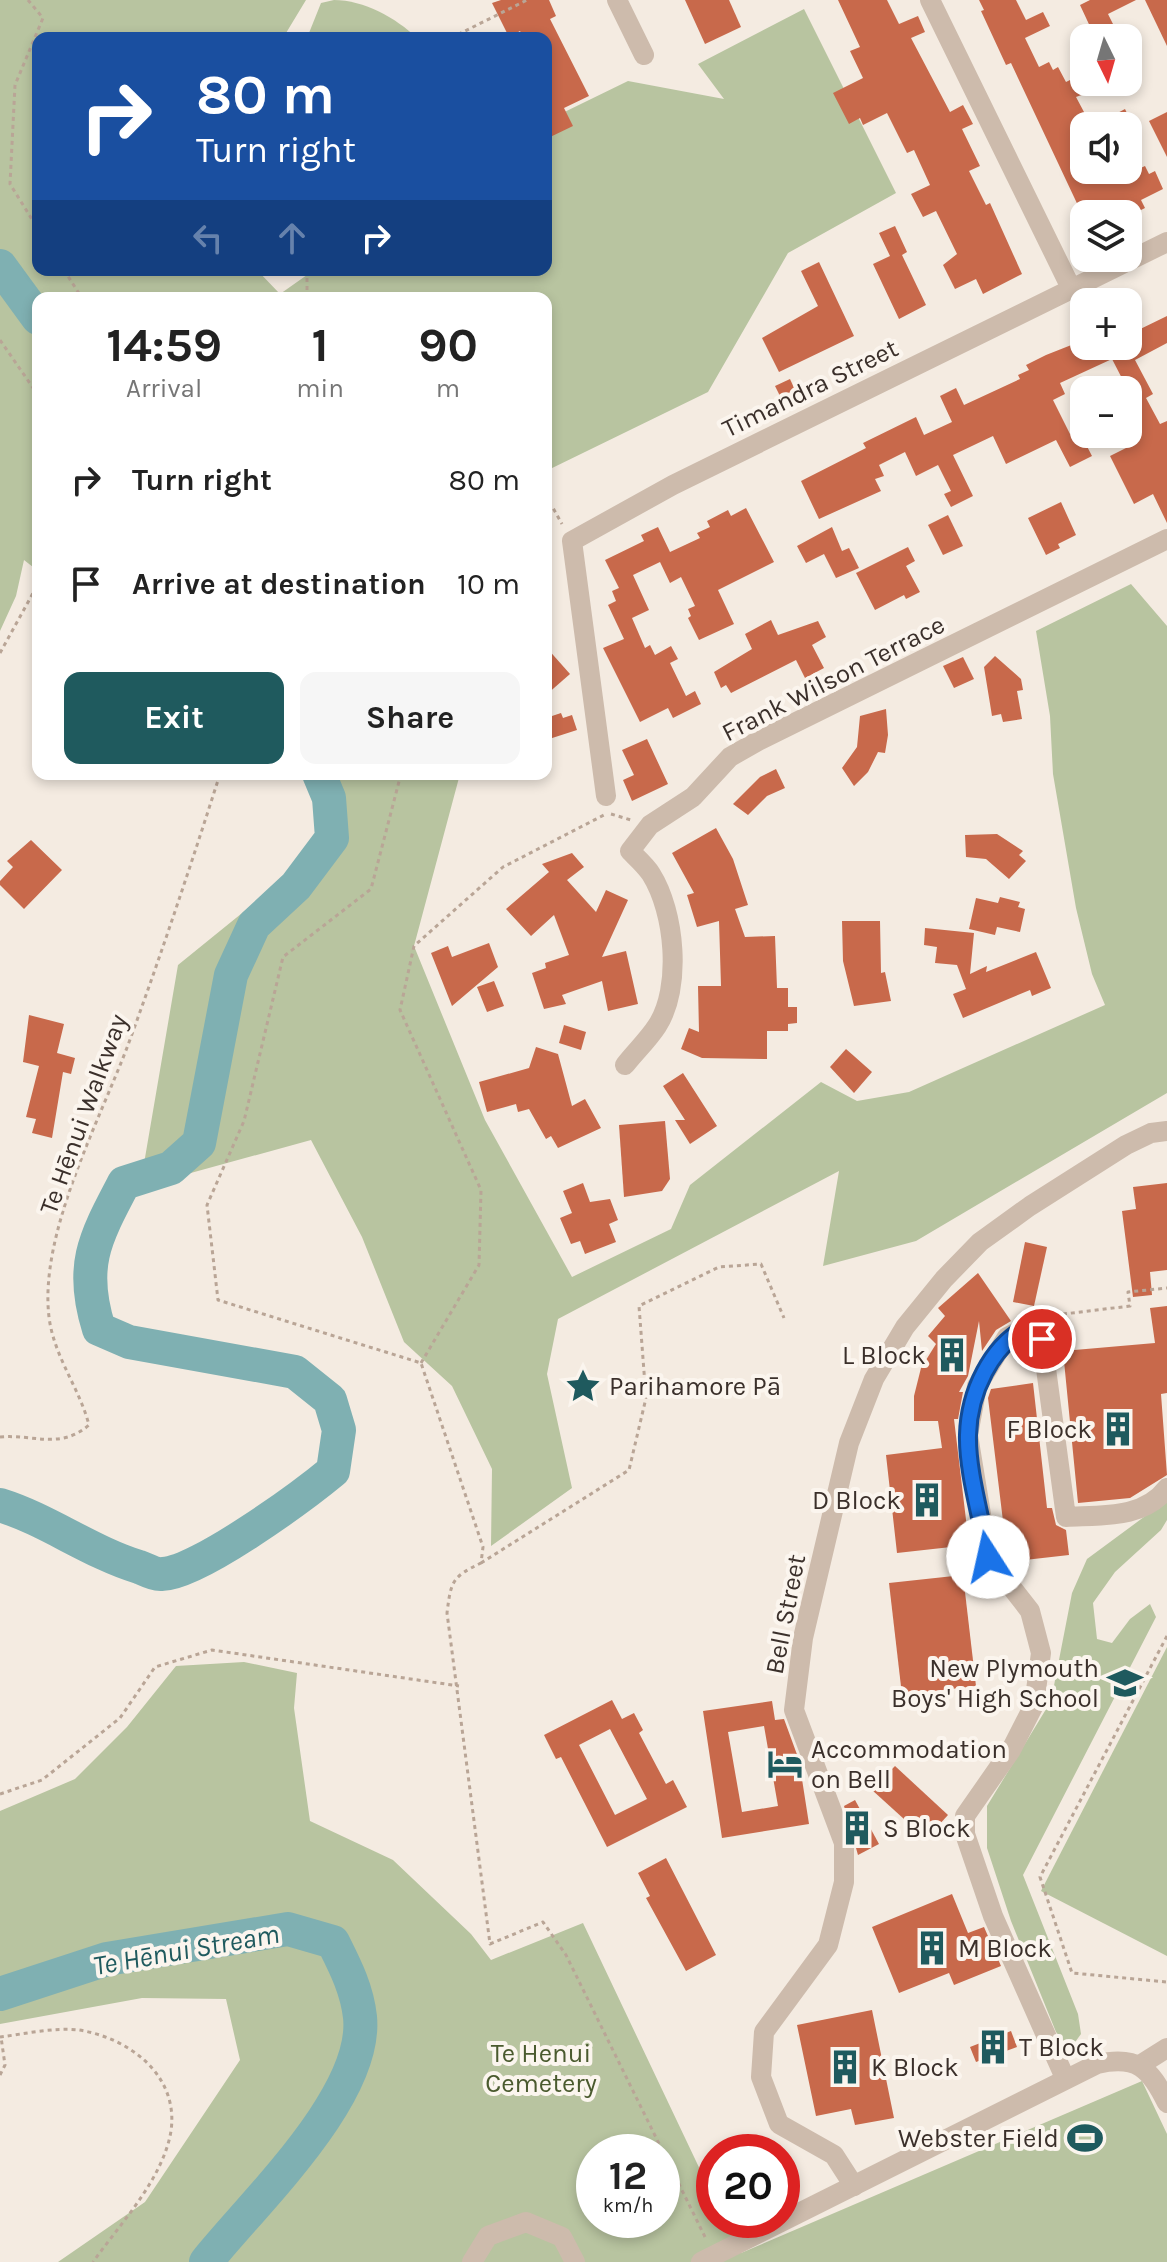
<!DOCTYPE html>
<html lang="en">
<head>
<meta charset="utf-8">
<style>
  body { margin:0; font-family:Karla,sans-serif; background:#f6f6f6; color:#222; height:100vh; display:flex; flex-direction:column; font-size:30px; white-space:nowrap }
  * { box-sizing:border-box; margin:0 }
  p { font-size:26px; color:#767676 }
  .icon { flex:none; width:44px; height:44px; fill:none; stroke:currentColor; stroke-width:2; stroke-linecap:round; stroke-linejoin:round }
  .map { position:relative; flex:1; overflow:hidden }
  .side { position:absolute; left:32px; top:292px; width:520px; height:488px; display:flex; flex-direction:column; background:#fff; border-radius:16px; box-shadow:0 4px 12px #0003 }
  .side>* { flex:none }
  .hud { position:absolute; left:32px; top:32px; width:520px; height:244px; border-radius:16px; box-shadow:0 4px 12px #0003; background:#1a4fa0; color:#fff; overflow:hidden }
  .needle { width:52px; rotate:175deg }
  .tools { position:absolute; left:1070px; top:24px; display:grid; gap:16px }
  .tools a { display:grid; place-items:center; width:72px; height:72px; border-radius:16px; background:#fff; box-shadow:0 4px 12px #0003; font-size:40px }
  .speed { position:absolute; left:576px; top:2134px; display:flex; gap:16px; font-size:40px; font-weight:700; text-align:center }
  .speed>* { display:grid; place-content:center; width:104px; height:104px; border-radius:50%; background:#fff; box-shadow:0 4px 12px #0003; line-height:1 }
  .speed small { font-size:20px; font-weight:400 }
  .speed .limit { border:12px solid #d22; background:#fff; color:#111 }
  .pin { position:absolute; display:grid; place-items:center; width:68px; height:68px; color:#fff; margin:-34px; border:4px solid #fff; border-radius:50%; box-shadow:0 2px 8px #0007 }
  .me { position:absolute; width:88px; margin:-44px; rotate:350deg; stroke-linejoin:round; filter:drop-shadow(0 0 6px #0008) }
  .turn { display:flex; align-items:center; gap:28px; height:168px; padding:0 32px; font-size:36px }
  .turn .icon { width:104px; height:104px; stroke-width:2.5 }
  .turn b { display:block; font-size:56px; line-height:68px }
  .lanes { display:flex; align-items:center; height:76px; padding:0 32px; background:#0003; justify-content:center; gap:40px; direction:ltr }
  .lanes .off { opacity:.35 }
  .eta { display:flex; justify-content:space-evenly; align-items:center; height:136px; text-align:center }
  .eta b { font-size:48px; font-weight:700; line-height:56px }
  .cta { display:flex; gap:16px; margin-top:auto; padding:16px 32px }
  .cta a { flex:1; height:92px; border-radius:16px; background:#1f5a5e; color:#fff; font-size:32px; font-weight:700; line-height:92px; text-align:center }
  .cta a+a { background:#f6f6f6; color:#222 }
  ul { padding:0; list-style:none }
  li { display:flex; align-items:center; gap:24px; height:104px; padding:0 32px }
  li div { flex:1 }
  li b { display:block; font-size:30px }
  li em { font-style:normal }
  .map>svg:first-child { display:block }
  .green { fill:#b8c4a0; fill-rule:evenodd }
  .lines { fill:none; stroke-linecap:round; stroke-linejoin:round }
  .river { stroke:#7fb0b2; stroke-width:34 }
  .building { fill:#c8694b; fill-rule:evenodd }
  .path { stroke:#b9a596; stroke-width:3; stroke-dasharray:4 4; stroke-linecap:butt }
  .minor { stroke:#cdbbac; stroke-width:20 }
  .route-casing { stroke:#114b97; stroke-width:20 }
  .route { stroke:#1a73e8; stroke-width:14 }
  .labels { text-anchor:middle; stroke-width:8; stroke-linejoin:round; paint-order:stroke }
  .street-label { font-size:26px; fill:#3b302b; stroke:#fbf5ee }
  .poi-label { font-size:26px; fill:#3b302b; stroke:#fbf5ee; text-anchor:start }
  .park-label { font-size:26px; fill:#4a5a2e; stroke:#fbf5ee }
  .water-label { font-size:28px; font-style:italic; fill:#1f5a5e; stroke:#fbf5ee }
</style>
</head>
<body>
<div class="map">
<svg width="1167" height="2262" viewBox="0 0 1167 2262">
  <rect width="100%" height="100%" fill="#f4ebe1"/>
  <g class="green">
    <polygon points="0,0 306,0 283,38 38,38 38,270 257,270 280,294 314,270 546,270 546,121 628,81 724,99 698,64 804,9 896,193 788,253 708,392 546,471 546,298 38,298 38,571 24,560 16,596 0,631"/>
    <path d="M334 0C364 0 396 18 417 38H307L321 3Z"/>
    <polygon points="1131,584 1167,626 1167,1093 916,1241 823,1266 839,1171 558,1319 547,1374 572,1488 491,1546 492,1469 452,1386 404,1342 362,1237 311,1140 140,1187 178,965 304,863 319,833 307,774 460,774 414,946 485,1120 572,1277 671,1229 690,1185 821,1082 857,1101 909,1092 1105,1005 1092,974 1076,908 1053,774 1050,716 1036,631"/>
    <polygon points="1167,1500 1167,1520 1161,1530 1115,1572 1093,1603 1097,1639 1112,1643 1130,1619 1150,1604 1156,1617 1023,1875 1078,2014 1081,2034 1070,2049 1056,2032 1011,1921 987,1848 987,1806 1051,1701 1072,1593 1087,1559"/>
    <polygon points="1167,1647 1167,1956 1041,1891"/>
    <path d="M244 1662 297 1673 294 1708 310 1821 393 1860 471 1934 491 1960 583 1923 714 2199V2220H724L741 2253 1142 2081 1167 2134V2262H58L145 2202 240 2060 226 1999 142 1998 0 2024V1811L75 1779 127 1727 176 1666ZM594 2152H662V2220H594Z"/>
  </g>
  <g class="lines">
    <g class="river">
      <polyline points="0,266 38,318"/>
      <path d="M0 1505C48 1520 90 1552 139 1567 145 1569 155 1575 162 1574 197 1574 304 1495 333 1471L339 1430 330 1400 295 1372 129 1342 99 1329C79 1266 95 1238 124 1183L171 1168 199 1143 231 975 254 925 296 886 332 838 329 798 319 774"/>
      <path d="M0 1994 107 1959 288 1929 333 1942C345 1966 357 1989 360 2017 368 2096 253 2203 206 2262"/>
    </g>
  </g>
  <g class="building">
    <polygon points="501,0 549,0 556,16 550,19 589,96 564,108 573,126 546,139 546,38 524,38 520,31 509,37 492,3"/>
    <polygon points="685,0 729,0 741,27 705,44"/>
    <polygon points="838,0 887,0 899,24 918,16 925,32 911,38 950,112 963,105 973,124 962,129 980,166 969,171 986,205 990,203 1022,274 983,294 976,279 955,289 943,265 957,254 936,211 923,217 911,194 930,185 914,150 907,153 887,113 863,125 860,118 849,124 833,93 863,78 850,51 860,47"/>
    <polygon points="979,0 1016,0 1026,20 1043,12 1050,26 1025,38 1039,67 1049,62 1053,70 1058,67 1066,82 1084,73 1084,94 1076,97 1084,112 1084,170 1107,170 1110,175 1128,170 1131,165 1134,171 1145,166 1149,174 1155,171 1163,189 1141,200 1145,208 1133,214 1082,214 1011,63 1006,65 981,11 984,10"/>
    <polygon points="1090,0 1136,0 1108,14 1114,26 1094,35 1080,5"/>
    <polygon points="1145,0 1167,0 1167,46"/>
    <polygon points="1125,109 1133,126 1093,126"/>
    <polygon points="1167,112 1167,157 1149,121"/>
    <polygon points="895,226 907,252 902,255 926,305 899,319 873,264 890,256 879,233"/>
    <polygon points="819,262 854,336 779,372 762,338 818,306 801,271"/>
    <polygon points="1167,316 1167,343 1135,360 1153,394 1146,398 1160,424 1167,421 1167,523 1153,494 1134,504 1110,456 1128,447 1128,390 1112,359 1060,383 1065,394 1053,400 1070,434 1078,429 1092,456 1070,467 1056,440 1006,464 993,436 953,455 973,496 951,507 944,494 951,491 938,465 916,476 905,452 879,465 884,476 875,479 881,491 819,519 801,481 866,448 863,443 916,417 924,435 952,422 940,396 956,388 964,405 1020,379 1018,375 1029,370 1026,365 1046,355 1084,340 1084,346 1128,346 1128,335"/>
    <polygon points="790,379 799,399 785,406 775,386"/>
    <polygon points="1061,502 1076,535 1058,544 1060,548 1046,555 1028,518"/>
    <polygon points="746,508 774,562 718,590 734,624 699,640 688,618 691,616 688,609 695,606 681,577 670,583 660,562 633,575 649,610 632,618 645,648 650,645 655,655 671,646 678,659 670,663 686,696 695,691 701,704 673,718 668,708 640,722 603,648 624,639 608,605 616,601 612,591 619,588 605,560 644,541 641,535 658,527 670,552 700,538 697,533 710,527 707,521 728,510 731,516"/>
    <polygon points="948,515 963,546 943,555 928,525"/>
    <polygon points="832,527 842,551 849,548 859,568 836,578 824,554 806,563 797,546"/>
    <polygon points="908,547 915,561 906,566 920,592 906,599 904,595 875,610 856,573"/>
    <polygon points="771,620 778,635 818,621 826,637 812,645 824,668 805,678 796,660 731,693 726,685 721,688 714,672 752,649 745,634"/>
    <polygon points="546,647 570,674 546,695"/>
    <polygon points="995,656 1021,679 1023,690 1017,691 1022,719 1003,722 1001,714 992,716 984,667"/>
    <polygon points="963,657 974,679 954,688 943,666"/>
    <polygon points="886,709 888,735 885,753 878,752 868,772 854,786 842,768 857,747 860,716"/>
    <polygon points="561,713 563,718 572,715 577,730 546,740 546,718"/>
    <polygon points="647,739 668,784 632,801 623,780 634,775 622,750"/>
    <polygon points="776,769 785,788 767,796 748,815 733,804 760,777"/>
    <polygon points="716,828 733,859 748,905 735,909 745,937 775,936 777,988 788,988 788,1007 797,1007 797,1023 788,1024 788,1031 767,1031 767,1059 702,1058 681,1049 689,1028 699,1032 698,986 721,986 719,921 697,927 687,895 694,893 672,853"/>
    <polygon points="997,834 1023,851 1019,855 1026,861 1009,879 986,859 966,857 965,835"/>
    <polygon points="31,840 62,870 24,909 0,885 0,881 13,867 7,861"/>
    <polygon points="572,853 584,867 567,880 596,912 606,890 628,900 602,957 626,951 638,1004 608,1011 602,981 562,995 566,1004 544,1009 532,973 546,968 545,963 569,955 554,915 531,936 506,909 549,872 542,864"/>
    <polygon points="1000,897 1020,902 1018,907 1025,909 1020,932 997,927 995,935 969,929 976,898 998,903"/>
    <polygon points="842,921 880,921 881,973 885,972 891,1001 854,1006 843,961"/>
    <polygon points="925,928 974,933 970,974 987,966 986,972 1036,952 1051,988 1032,996 1030,990 963,1018 953,994 966,989 957,965 935,963 937,947 924,945"/>
    <polygon points="489,943 498,967 452,1006 431,953 448,946 452,957"/>
    <polygon points="494,981 504,1006 487,1012 477,987"/>
    <polygon points="29,1015 64,1024 57,1053 75,1058 71,1074 63,1072 52,1138 32,1133 36,1119 26,1117 39,1066 23,1062"/>
    <polygon points="564,1025 586,1032 581,1050 559,1043"/>
    <polygon points="536,1047 558,1054 572,1106 585,1099 601,1128 558,1148 551,1136 546,1139 529,1109 518,1112 516,1104 487,1112 479,1082 529,1068"/>
    <polygon points="846,1049 872,1072 854,1093 830,1067"/>
    <polygon points="683,1073 717,1126 690,1144 675,1120 685,1120 663,1086"/>
    <polygon points="665,1121 670,1179 662,1191 624,1197 619,1125"/>
    <polygon points="583,1183 590,1202 610,1199 618,1220 609,1224 616,1242 585,1254 580,1241 571,1244 560,1218 572,1213 563,1191"/>
    <polygon points="1167,1183 1167,1270 1150,1272 1152,1295 1133,1297 1122,1211 1136,1209 1133,1187"/>
    <polygon points="1025,1242 1047,1247 1034,1306 1013,1302"/>
    <polygon points="978,1273 1011,1321 996,1330 982,1351 979,1321 968,1376 959,1392 963,1392 958,1419 954,1419 969,1545 897,1553 886,1455 942,1448 938,1421 914,1421 914,1396 921,1368 936,1344 928,1336 945,1316 938,1308"/>
    <polygon points="1167,1306 1167,1393 1161,1394 1167,1475 1130,1498 1078,1503 1063,1351 1155,1343 1150,1308"/>
    <polygon points="1033,1383 1047,1508 1052,1508 1056,1525 1066,1530 1069,1555 1008,1562 988,1398 991,1389"/>
    <polygon points="963,1575 976,1686 902,1695 889,1583"/>
    <path d="M612 1700 622 1719 634 1713 643 1730 639 1733 666 1784 673 1780 687 1807 607 1847 561 1757 556 1759 544 1735ZM610 1729 647 1799 615 1815 579 1745Z"/>
    <path d="M772 1701 775 1720 784 1719 799 1760 809 1824 722 1838 703 1711ZM764 1726 778 1806 742 1812 728 1732Z"/>
    <polygon points="895,1766 948,1815 926,1839 872,1790"/>
    <polygon points="855,1800 879,1844 858,1855 844,1806"/>
    <polygon points="666,1858 716,1955 686,1971 646,1898 650,1896 638,1873"/>
    <polygon points="952,1894 968,1933 984,1927 1001,1966 954,1985 949,1973 899,1993 872,1927"/>
    <polygon points="872,2010 894,2118 855,2125 851,2109 816,2116 797,2025"/>
    <polygon points="1011,2031 1017,2047 976,2062 970,2047"/>
  </g>
  <g class="lines">
    <g class="path">
      <polyline points="28,0 43,18 15,85 10,184 38,229"/>
      <polyline points="451,38 527,0"/>
      <polyline points="64,270 82,298"/>
      <polyline points="307,298 307,270"/>
      <polyline points="0,340 38,395"/>
      <polyline points="546,507 553,508 562,524"/>
      <polyline points="0,653 38,584"/>
      <path d="M401 774 371 889 283 957 244 1121 207 1205 218 1300 421 1363 483 1547 481 1563C452 1577 451 1581 447 1613L490 1944 543 1922 566 1955 706 2239"/>
      <polyline points="611,814 631,820"/>
      <polyline points="1047,1316 1130,1306 1128,1292 1167,1288"/>
      <polyline points="421,1363 479,1265 481,1190 400,1010 414,946 503,867 604,815"/>
      <path d="M0 1437C34 1434 60 1450 89 1425 79 1387 54 1357 49 1317 39 1234 99 1122 128 1045 161 955 191 865 220 774"/>
      <polyline points="481,1563 629,1470 646,1398 639,1306 719,1267 761,1264 784,1318"/>
      <polyline points="1167,1636 1040,1877 1072,1973 1167,1982"/>
      <polyline points="0,1794 42,1780 120,1718 155,1667 212,1650 459,1686"/>
      <path d="M0 2037C24 2034 55 2027 79 2030 129 2038 179 2075 171 2131 163 2179 120 2224 93 2262"/>
      <polyline points="0,2075 5,2065 1,2037"/>
    </g>
    <g class="minor">
      <polyline points="617,0 644,55"/>
      <polyline points="930,0 1071,288"/>
      <polyline points="606,796 572,541 673,485 1167,242"/>
      <path d="M625 1065C635 1052 648 1040 657 1026 682 988 675 912 651 874 646 866 637 858 630 851L650 825 693 797 730 757 758 741 1167 539"/>
      <polyline points="1140,2065 1167,2048"/>
      <path d="M1065 2078 993 1916 965 1834V1816L1011 1750 1034 1705 1041 1653 1030 1611 988 1557 968 1435 977 1386 1007 1337 1028 1327 1042 1339 1066 1517C1101 1515 1144 1519 1167 1488"/>
      <polyline points="854,2186 834,2155 779,2124 761,2077 764,2032 828,1945 844,1882 844,1843 794,1710 803,1638 849,1443 874,1379 905,1327 944,1279 980,1242 1030,1206 1126,1145 1151,1133 1167,1131"/>
      <polyline points="472,2262 488,2236 526,2222 562,2237 575,2262"/>
      <path d="M701 2262 1097 2064C1137 2055 1150 2068 1167 2103"/>
    </g>
  </g>
  <g class="lines">
    <g class="route-casing">
      <path id="route" d="M988 1557C982 1520 967 1471 968 1435 969 1393 991 1345 1028 1327L1042 1339"/>
    </g>
    <use href="#route" class="route"/>
  </g>
  <defs>
    <g id="building-bare" transform="scale(2.76)"><path d="M-4-6H4V6H1V3H-1V6H-4ZM-2.5-4.3h1.7v1.8h-1.7ZM.8-4.3h1.7v1.8H.8ZM-2.5-1h1.7V.8h-1.7ZM.8-1h1.7V.8H.8Z" fill="#1f5a5e" stroke="#fbf5ee" stroke-width="2.5" paint-order="stroke"/></g>
    <g id="sight-bare" transform="scale(2.76)"><path d="M0-6L1.8-2.2L6-1.7L2.9 1.2L3.7 5.4L0 3.3L-3.7 5.4L-2.9 1.2L-6-1.7L-1.8-2.2Z" fill="#1f5a5e" stroke="#fbf5ee" stroke-width="2.5" paint-order="stroke"/></g>
    <g id="school-bare" transform="scale(2.76)"><path d="M0-5L7-2L0 1L-7-2ZM-4 1L0 2.5L4 1V4Q0 6-4 4Z" fill="#1f5a5e" stroke="#fbf5ee" stroke-width="2.5" paint-order="stroke"/></g>
    <g id="hotel-bare" transform="scale(2.76)"><path d="M-6-4.5h1.5V1H6V5H4.5V3h-9V5H-6ZM-4 0a1.8 1.8 0 1 1 3.6 0ZM.5 0V-2.5h3Q6-2.5 6 0Z" fill="#1f5a5e" stroke="#fbf5ee" stroke-width="2.5" paint-order="stroke"/></g>
    <g id="stadium-bare" transform="scale(2.76)"><path d="M0-5a6.5 5 0 1 0 0 10a6.5 5 0 1 0 0-10ZM-3.5-1.8h7v3.6h-7Z" fill="#1f5a5e" stroke="#fbf5ee" stroke-width="2.5" paint-order="stroke"/></g>
  </defs>
  <g fill-rule="evenodd">
    <use href="#building-bare" x="952" y="1355"/>
    <use href="#sight-bare" x="583" y="1386"/>
    <use href="#building-bare" x="1118" y="1429"/>
    <use href="#building-bare" x="927" y="1500"/>
    <use href="#school-bare" x="1125" y="1683"/>
    <use href="#hotel-bare" x="785" y="1764"/>
    <use href="#building-bare" x="857" y="1828"/>
    <use href="#building-bare" x="932" y="1948"/>
    <use href="#building-bare" x="993" y="2047"/>
    <use href="#building-bare" x="845" y="2067"/>
    <use href="#stadium-bare" x="1085" y="2138"/>
  </g>
  <g class="labels">
    <g class="street-label">
      <text transform="translate(810 388) rotate(-26)" y="9">Timandra Street</text>
      <text transform="translate(833 678) rotate(-27)" y="9">Frank Wilson Terrace</text>
      <text transform="translate(83 1114) rotate(-70)" y="9">Te Hēnui Walkway</text>
      <text transform="translate(785 1614) rotate(-79)" y="9">Bell Street</text>
    </g>
    <g class="poi-label">
      <text x="926" y="1364" text-anchor="end">L Block</text>
      <text x="609" y="1395">Parihamore Pā</text>
      <text x="1092" y="1438" text-anchor="end">F Block</text>
      <text x="901" y="1509" text-anchor="end">D Block</text>
      <text x="1099" y="1677" text-anchor="end">New Plymouth<tspan x="1099" dy="30">Boys' High School</tspan></text>
      <text x="811" y="1758">Accommodation<tspan x="811" dy="30">on Bell</tspan></text>
      <text x="883" y="1837">S Block</text>
      <text x="958" y="1957">M Block</text>
      <text x="1019" y="2056">T Block</text>
      <text x="871" y="2076">K Block</text>
      <text x="1059" y="2147" text-anchor="end">Webster Field</text>
    </g>
    <g class="park-label">
      <text x="541" y="2062">Te Henui<tspan x="541" dy="30">Cemetery</tspan></text>
    </g>
    <g class="water-label">
      <text transform="translate(186 1949) rotate(-10)" y="10">Te Hēnui Stream</text>
    </g>
  </g>
</svg>
<div class="tools">
<a><svg class="needle" viewBox="-14 -14 28 28"><path d="M0-13l5 13h-10z" fill="#e53935"/><path d="M0 13l5-13h-10z" fill="#767676"/></svg></a>
<a><svg class="icon" aria-label="sound" viewBox="0 0 24 24"><path d="M4 9h4l5-4v14l-5-4H4zM17 9q2 3 0 6"/></svg></a>
<a><svg class="icon" aria-label="layers" viewBox="0 0 24 24"><path d="M12 4l9 5-9 5-9-5zM3 14l9 5 9-5"/></svg></a>
<a>+</a>
<a>−</a>
</div>
<div class="speed"><div>12<small>km/h</small></div><div class="limit">20</div></div>
<div class="pin" style="left:1042px;top:1339px;background:#d93025"><svg class="icon" aria-label="arrive" viewBox="0 0 24 24"><path d="M6 21V4h12l-3 4 3 4H6"/></svg></div>
<svg class="me" style="left:988px;top:1557px" viewBox="-20 -20 40 40"><circle r="19" fill="#fff"/><path d="M0-13L10 11 0 6-10 11z" fill="#1a73e8"/></svg>
<div class="hud">
<div class="turn"><svg class="icon" aria-label="right" viewBox="0 0 24 24"><path d="M7 20v-9h11M14 6l5 5-5 5"/></svg><div><b>80 m</b>Turn right</div></div>
<div class="lanes"><svg class="icon off" aria-label="left" viewBox="0 0 24 24"><path d="M17 20v-9H6M10 6l-5 5 5 5"/></svg><svg class="icon off" aria-label="ahead" viewBox="0 0 24 24"><path d="M12 20V5M6 11l6-6 6 6"/></svg><svg class="icon" aria-label="right" viewBox="0 0 24 24"><path d="M7 20v-9h11M14 6l5 5-5 5"/></svg></div>
</div>
<section class="side">
<div class="eta">
<div><b>14:59</b><p>Arrival</p></div>
<div><b>1</b><p>min</p></div>
<div><b>90</b><p>m</p></div>
</div>
<ul>
<li><svg class="icon" aria-label="right" viewBox="0 0 24 24"><path d="M7 20v-9h11M14 6l5 5-5 5"/></svg><div><b>Turn right</b></div><em>80 m</em></li>
<li><svg class="icon" aria-label="arrive" viewBox="0 0 24 24"><path d="M6 21V4h12l-3 4 3 4H6"/></svg><div><b>Arrive at destination</b></div><em>10 m</em></li>
</ul>
<div class="cta"><a>Exit</a><a>Share</a></div>
</section>
</div>
</body>
</html>
